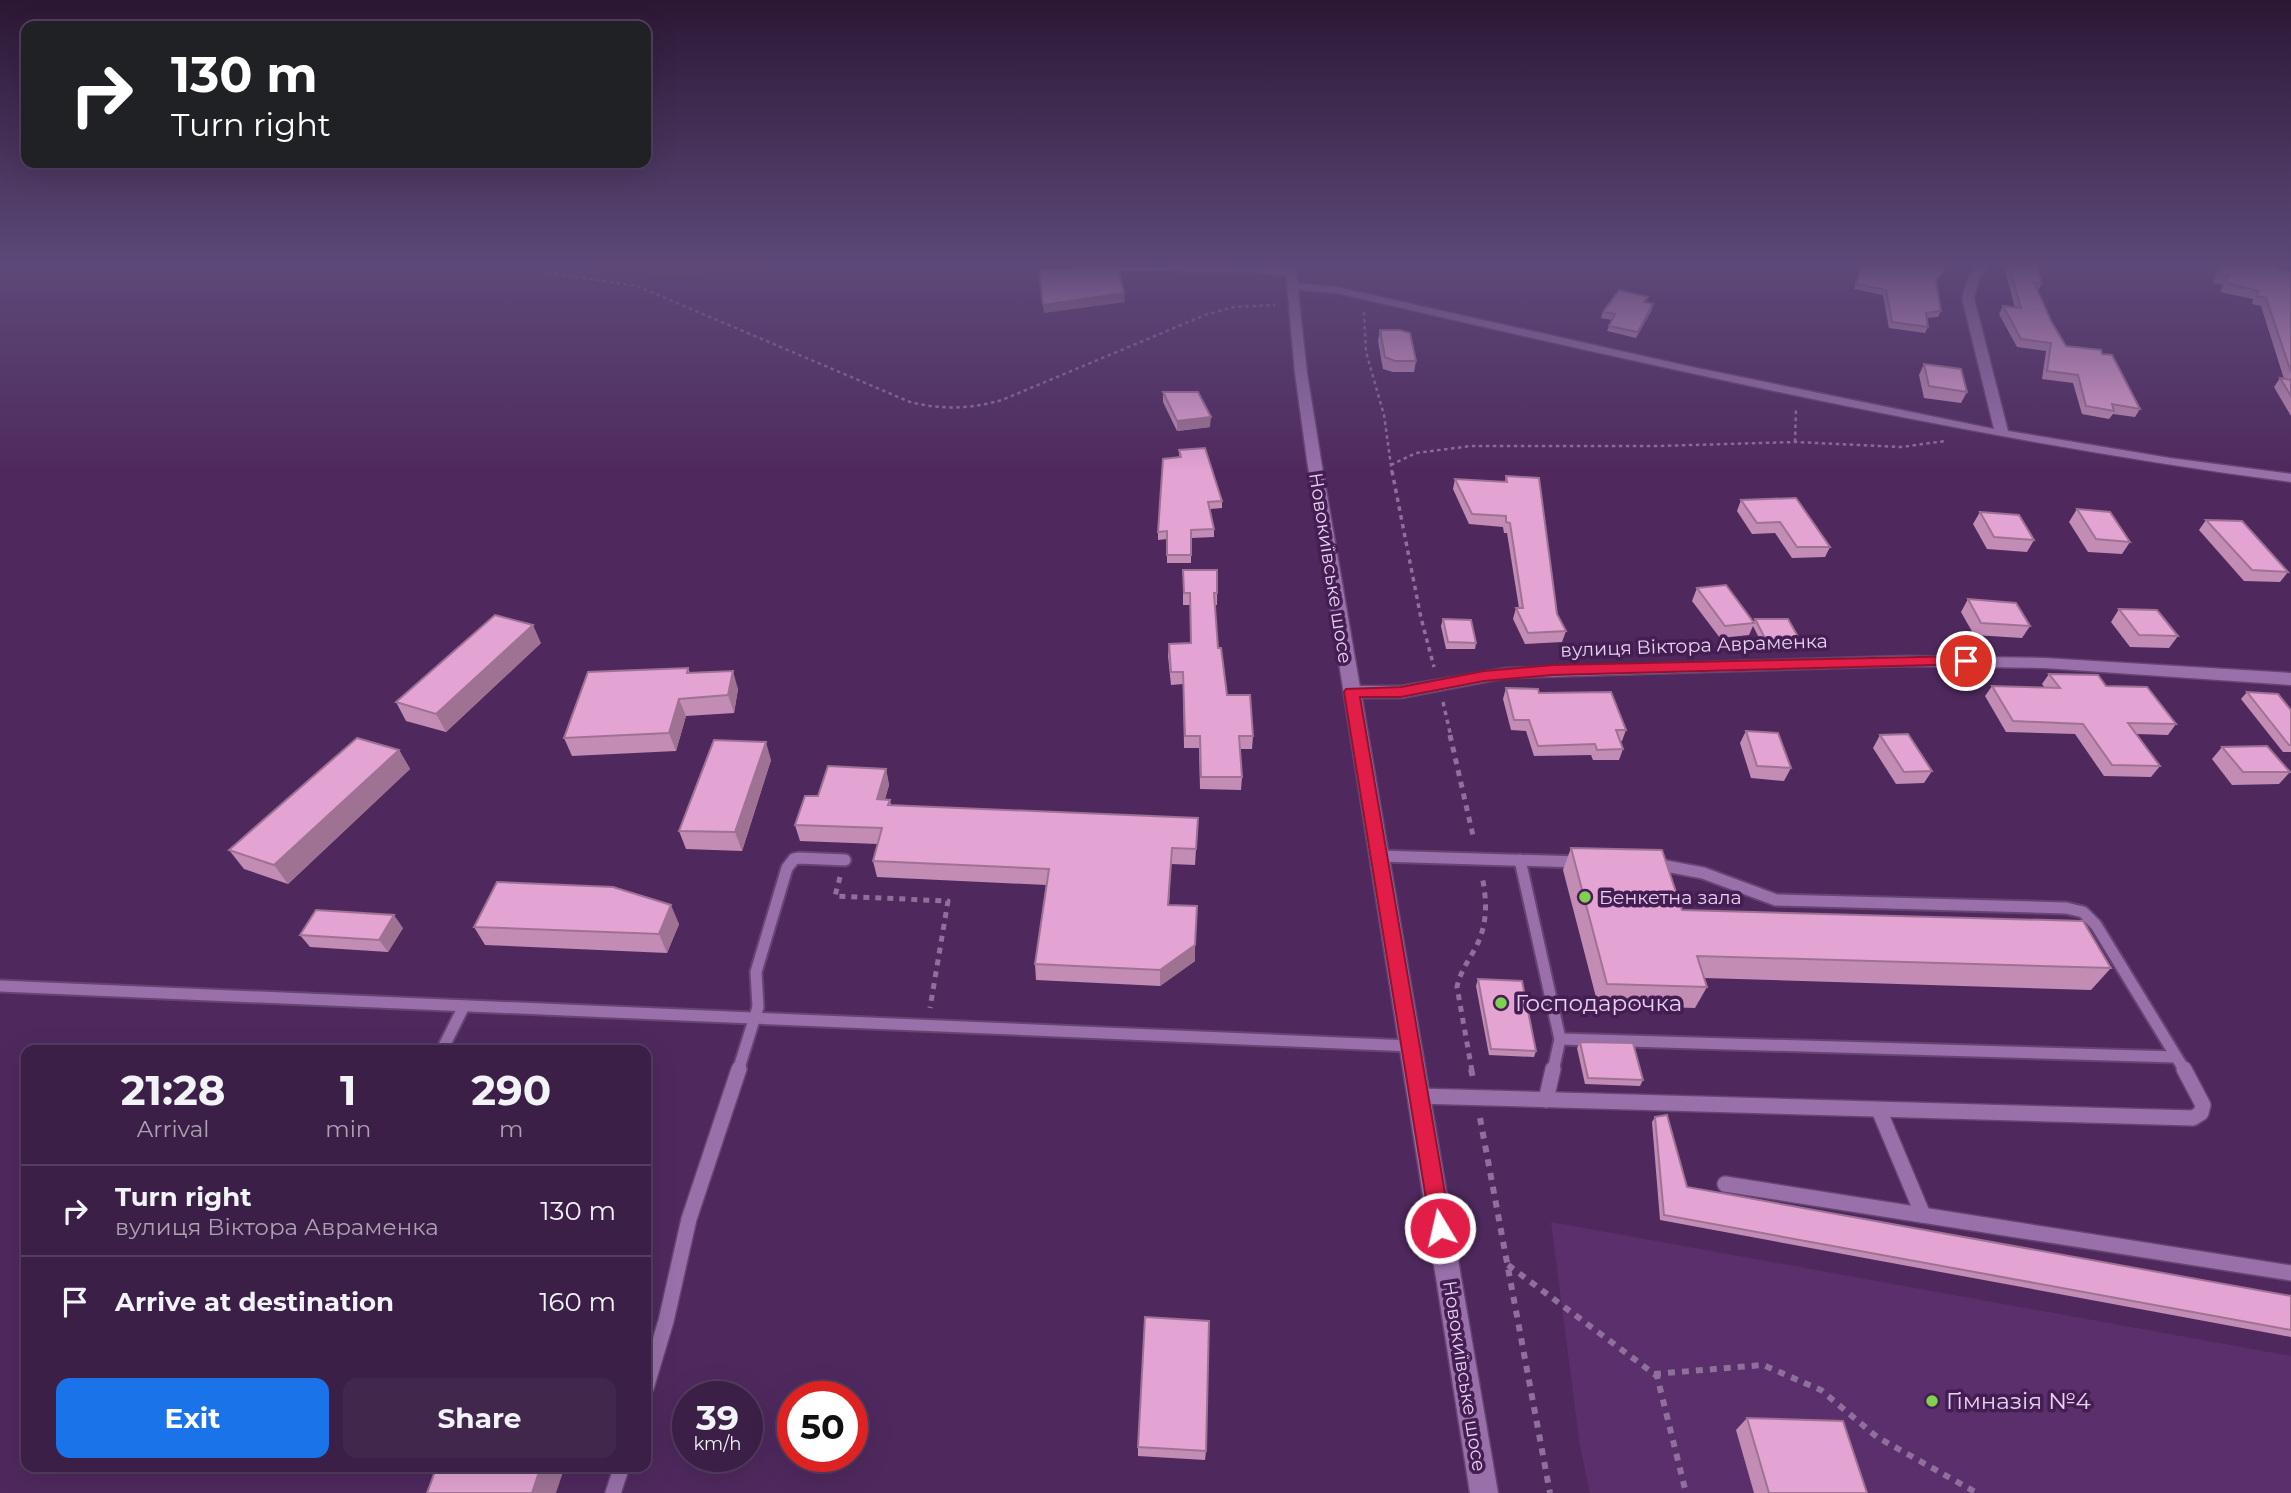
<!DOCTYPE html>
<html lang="en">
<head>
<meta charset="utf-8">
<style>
  body { margin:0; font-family:Montserrat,sans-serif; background:#42274d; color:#f1f3f6; height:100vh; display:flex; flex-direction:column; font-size:26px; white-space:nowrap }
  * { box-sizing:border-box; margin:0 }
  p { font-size:23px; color:#aca2b3 }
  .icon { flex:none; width:38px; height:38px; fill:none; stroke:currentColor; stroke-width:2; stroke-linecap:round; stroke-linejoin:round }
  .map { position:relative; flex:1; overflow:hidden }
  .side { position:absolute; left:21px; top:1045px; width:630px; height:427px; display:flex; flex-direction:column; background:#3b1f46; border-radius:14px; box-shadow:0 7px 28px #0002,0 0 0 2px #543d5f }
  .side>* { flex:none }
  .banner { position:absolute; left:21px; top:21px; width:630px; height:147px; border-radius:14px; box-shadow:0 7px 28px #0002,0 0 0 2px #543d5f; background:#202124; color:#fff; overflow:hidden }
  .speed { position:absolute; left:672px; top:1381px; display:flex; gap:14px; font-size:35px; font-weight:700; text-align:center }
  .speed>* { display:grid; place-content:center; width:91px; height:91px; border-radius:50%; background:#3b1f46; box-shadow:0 7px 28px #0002,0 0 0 2px #543d5f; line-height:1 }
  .speed small { font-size:18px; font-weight:400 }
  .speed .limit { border:10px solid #d22; background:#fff; color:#111 }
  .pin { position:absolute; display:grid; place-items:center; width:60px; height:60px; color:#fff; margin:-30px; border:4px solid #fff; border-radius:50%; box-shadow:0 2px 7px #0007 }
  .me { position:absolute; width:77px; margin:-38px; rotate:351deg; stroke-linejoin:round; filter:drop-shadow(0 0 5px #0008) }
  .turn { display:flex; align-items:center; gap:24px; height:147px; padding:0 35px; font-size:32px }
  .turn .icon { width:91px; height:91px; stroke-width:2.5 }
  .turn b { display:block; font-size:49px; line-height:60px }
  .eta { display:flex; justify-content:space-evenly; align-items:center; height:119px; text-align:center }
  .eta b { font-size:42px; font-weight:700; line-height:49px }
  .cta { display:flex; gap:14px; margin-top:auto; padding:14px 35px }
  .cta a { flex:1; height:80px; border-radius:14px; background:#1a73e8; color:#fff; font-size:28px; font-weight:700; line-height:80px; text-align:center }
  .cta a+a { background:#42274d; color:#f1f3f6 }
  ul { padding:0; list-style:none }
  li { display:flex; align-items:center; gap:21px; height:91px; padding:0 35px; border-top:2px solid #543d5f }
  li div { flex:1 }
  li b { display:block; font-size:26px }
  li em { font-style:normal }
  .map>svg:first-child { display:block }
  .built { fill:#5a2f6b }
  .green { fill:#712e35 }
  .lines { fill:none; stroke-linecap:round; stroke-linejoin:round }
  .lane-far2-casing { stroke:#664573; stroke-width:10 }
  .lane-far1-casing { stroke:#664573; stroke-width:15 }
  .lane-casing { stroke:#664573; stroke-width:18 }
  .street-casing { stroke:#664573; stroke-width:3 }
  .secondary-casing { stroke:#664573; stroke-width:3 }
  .path-far3 { stroke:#8f6f9c; stroke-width:2.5; stroke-dasharray:3.5 3.5; stroke-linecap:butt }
  .path-far2 { stroke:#8f6f9c; stroke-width:3.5; stroke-dasharray:4.5 4.5; stroke-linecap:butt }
  .path-far1 { stroke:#8f6f9c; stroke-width:5; stroke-dasharray:6 6; stroke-linecap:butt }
  .path { stroke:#8f6f9c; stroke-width:6; stroke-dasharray:7 7; stroke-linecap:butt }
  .lane-far2 { stroke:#9970aa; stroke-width:7 }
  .lane-far1 { stroke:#9970aa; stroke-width:11 }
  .lane { stroke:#9970aa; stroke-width:15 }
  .street { fill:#9970aa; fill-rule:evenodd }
  .secondary { fill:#9970aa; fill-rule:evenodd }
  .wall { fill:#c38cb5 }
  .shaded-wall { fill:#9f7294 }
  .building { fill:#e3a3d3; stroke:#9f7294; stroke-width:2 }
  .route { fill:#e11d48; stroke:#92132f; stroke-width:2 }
  .poi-dot { fill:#80d051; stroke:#441e52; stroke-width:2.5 }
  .labels { text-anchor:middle; stroke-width:7; stroke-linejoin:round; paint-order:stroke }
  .street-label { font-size:19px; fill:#e7d1f1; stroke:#441e52 }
  .poi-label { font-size:19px; fill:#e7d1f1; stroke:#441e52; text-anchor:start }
  .near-poi-label { font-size:23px; fill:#e7d1f1; stroke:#441e52; text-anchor:start }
</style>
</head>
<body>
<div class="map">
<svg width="2291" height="1493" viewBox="0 0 2291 1493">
  <rect width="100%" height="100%" fill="#4f295e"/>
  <polygon class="built" points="1551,1222 2291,1356 2291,1493 1590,1493 1580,1446"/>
  <polygon class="green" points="580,263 800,263 673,276 585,266"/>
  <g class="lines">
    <g class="lane-far2-casing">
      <polyline id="lane-far2" points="1106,267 1247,268 1291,273"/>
    </g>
    <g class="lane-far1-casing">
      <g id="lane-far1">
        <polyline points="1379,856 1579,862"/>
        <polyline points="1520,860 1560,1039 1553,1071"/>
        <polyline points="1655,864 1703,873 1776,900 2066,908 2083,912 2096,925 2185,1071"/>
        <polyline points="0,986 1410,1046"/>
        <polyline points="1560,1039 2176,1057"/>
        <polyline points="442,1050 464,1006"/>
        <polyline points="738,1071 758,1007 756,972 787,868 794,859 799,858 845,860"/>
      </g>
    </g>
    <g class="lane-casing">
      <g id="lane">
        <polyline points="1418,1096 2193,1118 2201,1113 2203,1105 2184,1069"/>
        <polyline points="1546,1100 1553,1069"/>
        <polyline points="1879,1110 1923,1215"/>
        <polyline points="1725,1184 2291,1273"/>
        <polyline points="646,1388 666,1321 689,1219 739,1069"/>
        <polyline points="613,1493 622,1466"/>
      </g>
    </g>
    <g class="street-casing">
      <g id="street">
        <path d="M1980 263H1990L1979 278 1974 298 2008 431 2170 458 2291 474V482C1968 439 1653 366 1336 293L1292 289 1286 286 1292 283 1336 287 1692 367 1994 429 1962 298 1968 278Z"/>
        <polygon points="1906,656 2044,658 2291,673 2291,685 2044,668 1906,666 1506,678 1401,698 1352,698 1344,692 1352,686 1401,686 1506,668"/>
      </g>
    </g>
    <g class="secondary-casing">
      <polygon id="secondary" points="1285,263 1295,263 1307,373 1321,460 1498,1493 1470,1493 1307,460 1295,373"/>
    </g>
    <g class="path-far3">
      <path d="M529 263 543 272 637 286 910 402C942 410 971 409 1002 400L1205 315 1234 307 1275 305"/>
      <polyline points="1348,263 1355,277"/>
      <polyline points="1364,312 1366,352 1384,415 1392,473"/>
      <polyline points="1795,442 1796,408"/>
      <polyline points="1391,465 1416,453 1471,446 1658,446 1795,442 1901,447 1945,441"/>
    </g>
    <g class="path-far2">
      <polyline points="1392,471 1421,618 1434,667"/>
      <polyline points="1443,702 1451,737"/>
    </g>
    <g class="path-far1">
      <polyline points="1450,735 1474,840"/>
      <polyline points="840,877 835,896 948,901 930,1008"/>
      <path d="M1472 1071 1457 987C1460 972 1469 960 1476 947 1488 923 1487 901 1482 876"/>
    </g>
    <g class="path">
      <polyline points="1471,1069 1473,1078"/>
      <polyline points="1480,1118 1550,1493"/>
      <polyline points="1508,1265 1657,1376 1686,1493"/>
      <polyline points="1654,1374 1763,1365 1821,1390 1877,1437 1977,1493"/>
    </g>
    <use href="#lane-far2" class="lane-far2"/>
    <use href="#lane-far1" class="lane-far1"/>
    <use href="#lane" class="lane"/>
    <use href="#street" class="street"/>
    <use href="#secondary" class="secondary"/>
  </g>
  <g class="wall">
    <polygon points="2003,263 2035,263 2042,283 2038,291 2051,321 2066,346 2140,409 2135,417 2113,414 2109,419 2082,414 2073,383 2042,379 2046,351 2017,347 1999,314 2003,306 2015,308"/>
    <polygon points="2220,263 2278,263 2276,269 2291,272 2291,416 2274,387 2280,378 2284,379 2261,306 2252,304 2253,299 2220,292 2223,285 2213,283"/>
    <polygon points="1861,267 1936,283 1941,311 1938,317 1926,318 1928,327 1925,333 1889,328 1883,295 1854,289"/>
    <polygon points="1646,303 1652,310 1636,338 1607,331 1612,320 1601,318 1603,312"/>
    <polygon points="1380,330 1416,361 1414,372 1393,372 1383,369 1378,341"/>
    <polygon points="1924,364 1967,392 1961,403 1924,398 1919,375"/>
    <polygon points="1163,392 1210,427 1177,431 1163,402"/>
    <polygon points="1179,450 1222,501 1222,508 1210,509 1214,529 1214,537 1191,538 1191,563 1167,563 1167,539 1158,540 1158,532 1179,457"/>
    <polygon points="1506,476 1557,614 1566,631 1562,642 1525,644 1513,619 1516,608 1519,608 1507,533 1504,533 1503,527 1469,524 1453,489 1455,479 1505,482"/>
    <polygon points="1741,500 1830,547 1825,557 1792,558 1775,533 1752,534 1737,511"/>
    <polygon points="2077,509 2130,542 2122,554 2088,552 2069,522"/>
    <polygon points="1980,512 2034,540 2027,552 1987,549 1973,524"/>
    <polygon points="2206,520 2288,572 2280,582 2244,581 2199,530"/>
    <polygon points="1183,570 1217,593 1217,605 1215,605 1218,648 1227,695 1253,736 1252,749 1240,749 1242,777 1241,790 1200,789 1199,748 1184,748 1183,684 1171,685 1168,656 1169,644 1191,643 1190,605 1183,605"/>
    <polygon points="1697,588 1754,622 1755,619 1801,642 1798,648 1764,648 1753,626 1749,635 1720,638 1692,601"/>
    <polygon points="1968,599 2030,626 2022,638 1974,635 1961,612"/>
    <polygon points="2119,609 2178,636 2169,648 2130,647 2111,622"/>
    <polygon points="1443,619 1476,643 1475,649 1446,649 1441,626"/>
    <polygon points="541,643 446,732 406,721 396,702"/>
    <polygon points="688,668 690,673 738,689 734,713 686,716 676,751 572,756 564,738"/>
    <polygon points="2049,674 2106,686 2176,724 2168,735 2136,734 2160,766 2151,777 2104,776 2075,734 2006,732 1985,696 1992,686 2045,688 2042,684"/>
    <polygon points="1506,688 1539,693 1626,730 1622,741 1620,741 1623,749 1619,760 1593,760 1591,755 1534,756 1526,731 1511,730 1503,699"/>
    <polygon points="2247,692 2291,710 2291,752 2283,752 2241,699"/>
    <polygon points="1746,731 1791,768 1784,781 1751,778 1740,743"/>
    <polygon points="1880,735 1932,771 1924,783 1896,784 1873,748"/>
    <polygon points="2222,747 2290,772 2279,784 2232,785 2212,759"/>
    <polygon points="399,750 410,769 288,884 244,869 229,850"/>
    <polygon points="771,760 742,851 686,849 679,831"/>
    <polygon points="886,769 889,785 885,799 890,800 891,805 1198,818 1195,865 1171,864 1169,905 1195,961 1160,986 1036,980 1035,964 1046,885 877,877 873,861 878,844 800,841 795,825 818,796"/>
    <polygon points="1571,848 1682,910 2111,968 2091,990 1704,978 1707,987 1695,1008 1598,1005 1563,870"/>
    <polygon points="679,924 667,953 485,945 474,927"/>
    <polygon points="403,928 388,952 310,947 300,935"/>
    <polygon points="1478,979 1536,1051 1534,1057 1489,1055 1476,986"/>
    <polygon points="1580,1042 1643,1080 1640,1086 1585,1084 1577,1048"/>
    <polygon points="1655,1117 1687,1187 2291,1296 2291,1337 1660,1220 1652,1122"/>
    <polygon points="1747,1418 1867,1493 1754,1493 1736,1430"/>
    <polygon points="1138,1447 1206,1451 1205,1460 1138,1456"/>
  </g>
  <g class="shaded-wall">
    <polygon points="1124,293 1125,302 1044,313 1043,305"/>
    <polygon points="1653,304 1652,310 1636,338 1638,332"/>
    <polygon points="1211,417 1210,427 1177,431 1177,421"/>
    <polygon points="533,625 541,643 446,732 436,714"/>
    <polygon points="733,671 738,689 734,713 728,695"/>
    <polygon points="679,699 686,716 676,751 669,733"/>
    <polygon points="766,742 771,760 742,851 735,832"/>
    <polygon points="399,750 410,769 288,884 274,865"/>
    <polygon points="886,769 889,785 880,816 877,799"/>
    <polygon points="671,905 679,924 667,953 659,934"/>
    <polygon points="394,915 403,928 388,952 379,940"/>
    <polygon points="1195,945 1195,961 1160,986 1160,970"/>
    <polygon points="541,1466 565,1466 556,1493 532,1493"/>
  </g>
  <g class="building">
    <polygon points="1865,263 1949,263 1936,281 1941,311 1926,313 1928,327 1892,322 1886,290 1856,284 1861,267"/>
    <polygon points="2008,263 2035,263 2042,283 2034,282 2051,321 2066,346 2101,350 2102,354 2112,355 2140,409 2112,404 2114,411 2086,406 2078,375 2047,371 2051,343 2021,339 2003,306 2021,308"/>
    <polygon points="2222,263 2278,263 2276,269 2291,272 2291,372 2266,298 2257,296 2259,291 2226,283 2228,276 2218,274"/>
    <polygon points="1118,266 1124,293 1043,305 1039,270"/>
    <polygon points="1619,290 1648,297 1644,302 1653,304 1638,332 1609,326 1615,314 1603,312"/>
    <polygon points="1380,330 1400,330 1410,333 1416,361 1395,361 1385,357"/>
    <polygon points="1924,364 1961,369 1967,392 1929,386"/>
    <polygon points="2280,378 2291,380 2291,396"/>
    <polygon points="1163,392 1198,392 1211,417 1177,421"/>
    <polygon points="1205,448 1222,501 1208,502 1214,529 1191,530 1191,555 1167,555 1167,531 1158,532 1163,459 1181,457 1179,450"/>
    <polygon points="1506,476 1539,478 1557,614 1566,631 1528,633 1516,608 1523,608 1510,523 1506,522 1506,516 1472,514 1455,479 1507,482"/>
    <polygon points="1796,498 1830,547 1797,547 1780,522 1757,523 1741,500"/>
    <polygon points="2077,509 2110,512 2130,542 2096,539"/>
    <polygon points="1980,512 2019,515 2034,540 1994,537"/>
    <polygon points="2206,520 2242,521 2288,572 2252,570"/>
    <polygon points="1183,570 1217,570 1217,593 1214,593 1218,648 1221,648 1227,695 1250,695 1253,736 1239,736 1242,777 1201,777 1200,736 1185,736 1183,672 1171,672 1169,644 1191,643 1190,593 1184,593"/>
    <polygon points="1726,585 1754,623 1725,626 1697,588"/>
    <polygon points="1968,599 2016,603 2030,626 1981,623"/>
    <polygon points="2119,609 2157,610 2178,636 2139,635"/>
    <polygon points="495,615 533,625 436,714 396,702"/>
    <polygon points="1443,619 1471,620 1476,643 1448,642"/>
    <polygon points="1755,619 1788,619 1801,642 1767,642"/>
    <polygon points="688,668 687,673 733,671 728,695 679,699 669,733 564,738 588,672"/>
    <polygon points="2049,674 2098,675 2106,686 2147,687 2176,724 2128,723 2160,766 2112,765 2083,724 2013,721 1992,686 2060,688"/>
    <polygon points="1506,688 1538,689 1539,693 1611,692 1626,730 1616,730 1623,749 1597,750 1595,744 1538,746 1529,720 1514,720"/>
    <polygon points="2247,692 2278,694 2291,710 2291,745 2289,745"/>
    <polygon points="1746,731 1778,733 1791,768 1757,766"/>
    <polygon points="1908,734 1932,771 1904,772 1880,735"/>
    <polygon points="357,738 399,750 274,865 229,850"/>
    <polygon points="714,740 766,742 735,832 679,831"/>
    <polygon points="2267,746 2290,772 2243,772 2222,747"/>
    <polygon points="828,766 886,769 877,799 890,800 888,805 1198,818 1196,849 1172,848 1168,905 1197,906 1195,945 1160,970 1035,964 1049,869 873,861 882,828 795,825 805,796 818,796"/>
    <polygon points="1571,848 1662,850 1682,910 2083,921 2111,968 1697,956 1707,987 1607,984"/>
    <polygon points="497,882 613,887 671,905 659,934 474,927"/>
    <polygon points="316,910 394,915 379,940 300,935"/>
    <polygon points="1478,979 1522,981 1536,1051 1491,1049"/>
    <polygon points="1580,1042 1633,1043 1643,1080 1588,1078"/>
    <polygon points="1667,1115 1687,1187 2291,1296 2291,1330 1664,1215 1655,1117"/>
    <polygon points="1145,1317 1209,1321 1206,1451 1138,1447"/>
    <polygon points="1747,1418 1843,1421 1867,1493 1769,1493"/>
    <polygon points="437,1466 541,1466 532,1493 427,1493"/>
  </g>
  <linearGradient id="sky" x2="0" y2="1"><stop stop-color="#2b1734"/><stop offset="0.56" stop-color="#5d4979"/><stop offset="1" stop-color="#5d4979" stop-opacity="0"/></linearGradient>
  <rect width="2291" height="472" fill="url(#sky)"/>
  <polygon class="route" points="1966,656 1972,657 1974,661 1972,664 1553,675 1484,681 1401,697 1360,697 1451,1228 1448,1236 1440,1239 1432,1236 1344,692 1346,689 1401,687 1484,671 1553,665"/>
  <g class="poi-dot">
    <circle cx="1585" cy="897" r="7"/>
    <circle cx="1501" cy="1003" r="7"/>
    <circle cx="1932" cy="1401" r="7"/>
  </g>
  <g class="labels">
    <g class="street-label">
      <text transform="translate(1331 568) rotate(81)" y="7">Новокиївське шосе</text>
      <text transform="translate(1694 645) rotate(-2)" y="7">вулиця Віктора Авраменка</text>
      <text transform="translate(1465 1376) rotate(81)" y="7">Новокиївське шосе</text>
    </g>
    <g class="poi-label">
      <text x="1599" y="904">Бенкетна зала</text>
    </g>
    <g class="near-poi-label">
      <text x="1515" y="1011">Господарочка</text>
      <text x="1946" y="1409">Гімназія №4</text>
    </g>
  </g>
</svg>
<div class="speed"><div>39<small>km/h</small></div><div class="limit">50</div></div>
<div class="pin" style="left:1966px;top:661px;background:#d93025"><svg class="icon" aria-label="arrive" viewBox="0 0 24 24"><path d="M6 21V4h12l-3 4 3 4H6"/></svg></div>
<svg class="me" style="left:1440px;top:1228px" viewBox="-20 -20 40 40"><circle r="17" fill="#e11d48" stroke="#fff" stroke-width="3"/><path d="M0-11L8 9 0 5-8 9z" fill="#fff"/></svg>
<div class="banner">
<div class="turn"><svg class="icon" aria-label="right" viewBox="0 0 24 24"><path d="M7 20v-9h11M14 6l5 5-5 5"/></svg><div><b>130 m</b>Turn right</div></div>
</div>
<section class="side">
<div class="eta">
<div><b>21:28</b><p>Arrival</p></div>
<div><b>1</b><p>min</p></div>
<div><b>290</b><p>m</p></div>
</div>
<ul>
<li><svg class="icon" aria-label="right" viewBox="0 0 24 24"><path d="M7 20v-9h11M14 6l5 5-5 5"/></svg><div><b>Turn right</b><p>вулиця Віктора Авраменка</p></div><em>130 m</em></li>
<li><svg class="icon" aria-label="arrive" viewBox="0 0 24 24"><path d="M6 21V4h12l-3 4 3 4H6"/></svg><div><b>Arrive at destination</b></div><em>160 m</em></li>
</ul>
<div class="cta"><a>Exit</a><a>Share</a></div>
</section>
</div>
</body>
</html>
